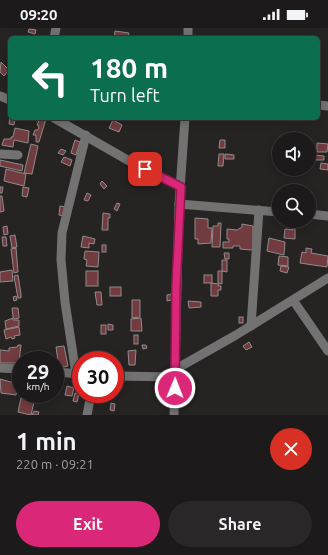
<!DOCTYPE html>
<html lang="en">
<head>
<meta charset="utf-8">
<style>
  body { margin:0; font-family:Ubuntu,sans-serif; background:#292727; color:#f1f3f6; height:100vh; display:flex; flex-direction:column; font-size:15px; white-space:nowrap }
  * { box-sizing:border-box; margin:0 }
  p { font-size:13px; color:#a0a1a2 }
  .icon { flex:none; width:22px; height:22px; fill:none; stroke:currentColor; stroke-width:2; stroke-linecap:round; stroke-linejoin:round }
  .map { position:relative; height:387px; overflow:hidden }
  .drawer { display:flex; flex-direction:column; background:#1c1a1a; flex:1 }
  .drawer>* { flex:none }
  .top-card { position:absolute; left:8px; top:8px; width:312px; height:84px; border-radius:6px; box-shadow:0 2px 10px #0003,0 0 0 1px #3a3839; background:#0b6e4f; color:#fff; overflow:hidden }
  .controls { position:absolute; left:272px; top:104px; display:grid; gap:8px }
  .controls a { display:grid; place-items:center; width:44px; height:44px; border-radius:50%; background:#1c1a1a; box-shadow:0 2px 10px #0003,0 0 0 1px #3a3839; font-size:20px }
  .speed { position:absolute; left:12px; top:323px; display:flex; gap:8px; font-size:20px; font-weight:700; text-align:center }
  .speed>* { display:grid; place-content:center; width:52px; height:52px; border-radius:50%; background:#1c1a1a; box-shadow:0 2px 10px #0003,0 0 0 1px #3a3839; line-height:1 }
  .speed small { font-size:10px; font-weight:400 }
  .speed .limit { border:6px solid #d22; background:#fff; color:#111 }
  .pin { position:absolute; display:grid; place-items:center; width:34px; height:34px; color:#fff; margin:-17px; border-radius:8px; box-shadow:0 2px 6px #0006 }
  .me { position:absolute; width:44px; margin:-22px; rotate:1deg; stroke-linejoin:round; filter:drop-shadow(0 0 3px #0008) }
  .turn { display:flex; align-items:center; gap:14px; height:84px; padding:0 16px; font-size:18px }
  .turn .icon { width:52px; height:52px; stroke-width:2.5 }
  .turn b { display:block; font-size:28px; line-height:34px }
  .round { display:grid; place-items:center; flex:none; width:42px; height:42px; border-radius:21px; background:#292727 }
  .headline { display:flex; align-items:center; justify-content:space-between; height:68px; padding:0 16px }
  h1 { font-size:24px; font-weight:700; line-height:30px }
  .cta { display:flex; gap:8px; margin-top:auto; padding:8px 16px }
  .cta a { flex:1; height:46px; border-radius:24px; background:#db2777; color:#fff; font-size:16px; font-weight:700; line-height:46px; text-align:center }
  .cta a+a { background:#292727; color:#f1f3f6 }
  .status { display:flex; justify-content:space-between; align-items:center; height:28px; padding:0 20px; background:#1c1a1a; direction:ltr }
  .status svg { height:11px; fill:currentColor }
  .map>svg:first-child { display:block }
  .building { fill:#723b40; stroke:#908c8c }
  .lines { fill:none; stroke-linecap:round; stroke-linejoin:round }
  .minor { stroke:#737272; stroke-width:9 }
  .route-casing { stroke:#8e194d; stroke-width:10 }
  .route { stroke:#db2777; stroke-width:7 }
</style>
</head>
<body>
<div class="status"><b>09:20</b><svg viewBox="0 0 49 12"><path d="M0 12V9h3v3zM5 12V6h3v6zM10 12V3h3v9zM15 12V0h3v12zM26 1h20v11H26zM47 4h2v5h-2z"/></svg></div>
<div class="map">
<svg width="328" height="387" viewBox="0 0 328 387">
  <rect width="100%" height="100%" fill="#262323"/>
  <g class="building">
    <polygon points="29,1 36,2 35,6 28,4"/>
    <polygon points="115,3 129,5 128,10 114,10"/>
    <polygon points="1,34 9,42 4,48 0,44"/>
    <polygon points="10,88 10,90 15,90 14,97 9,96"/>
    <polygon points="27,90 38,90 37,93"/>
    <polygon points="40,90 46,91 39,114 36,114 36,107 33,107 35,102 38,102 39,98 37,97"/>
    <polygon points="113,92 122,97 119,104 109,100"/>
    <polygon points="15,100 29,103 28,115 14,112 13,119 2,117 4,111 11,111 11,109 13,109"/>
    <polygon points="75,112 80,114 76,127 71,125"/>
    <polygon points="220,112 225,112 225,120 219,120"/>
    <polygon points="317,115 328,116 327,124 317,124"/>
    <polygon points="31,116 38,118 32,146 24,145"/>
    <polygon points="61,121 66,123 63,127 58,125"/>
    <rect x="276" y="122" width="3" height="6"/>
    <polygon points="219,126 224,126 223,138 218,138"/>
    <polygon points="225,126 234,127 234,131 225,131"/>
    <polygon points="314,127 324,128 324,132 313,132"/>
    <polygon points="64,129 72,132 70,138 61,134"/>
    <polygon points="277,130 279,130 279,138 276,137"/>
    <polygon points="0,132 23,137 22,143 0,138"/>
    <polygon points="321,135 328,136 328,142 320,141"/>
    <polygon points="6,141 26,146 24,158 4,153"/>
    <polygon points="102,153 107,158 104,161 100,156"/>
    <polygon points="0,159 3,159 2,165 0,165"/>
    <polygon points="23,159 29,160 27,169 22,168"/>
    <polygon points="87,165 91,167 88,173 84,172"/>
    <polygon points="0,168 2,168 4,183 0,184"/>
    <polygon points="117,175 120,176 117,183 114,181"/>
    <polygon points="60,178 66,179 64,188 59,187"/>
    <polygon points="103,185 110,186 110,190 108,190 108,202 102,202"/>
    <polygon points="195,190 208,191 208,200 212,200 211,215 198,216 198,211 195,211"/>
    <polygon points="218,195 221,195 220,219 212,219 213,198 218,198"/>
    <polygon points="242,196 253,198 253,221 251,222 240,221 240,218 233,218 233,220 223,220 223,214 229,214 229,211 227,211 227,201 237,202 242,199"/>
    <polygon points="7,198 8,206 4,207 3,199"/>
    <polygon points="293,200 295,200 295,211 284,210 285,201 293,202"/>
    <polygon points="15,207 17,219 12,220 10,208"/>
    <polygon points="83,208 95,211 94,216 89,215 89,220 81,219"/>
    <polygon points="2,209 6,209 7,218 3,218"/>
    <polygon points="269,210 285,214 284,227 267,223"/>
    <rect x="102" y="217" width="4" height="7"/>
    <polygon points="16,220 18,244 14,245 11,221"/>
    <polygon points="306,220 312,221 311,225 328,228 327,239 300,235 302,224 306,225"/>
    <polygon points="85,223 99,224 98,239 86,238 87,232 84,231"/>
    <polygon points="224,225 229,225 229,231 225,231"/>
    <polygon points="279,228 288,229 288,238 278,237"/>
    <polygon points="222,232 227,232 227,244 222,243"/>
    <polygon points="281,238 289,239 287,245 280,243"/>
    <polygon points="12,242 13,253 0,254 0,244"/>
    <rect x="86" y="243" width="12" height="15"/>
    <polygon points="218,243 222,243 222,256 218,255"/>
    <polygon points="18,247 21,266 21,270 18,270 14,248"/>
    <rect x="204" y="247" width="8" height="8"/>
    <polygon points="211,255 219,256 218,258 221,258 221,262 218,262 218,268 211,268"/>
    <rect x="110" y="259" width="11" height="9"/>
    <polygon points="95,264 101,264 102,277 97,277"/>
    <polygon points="171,266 172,272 167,273 167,267"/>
    <polygon points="16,268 17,272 14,273 13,269"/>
    <polygon points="132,272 140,272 140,289 132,290"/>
    <polygon points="188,273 201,274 201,279 189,280"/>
    <polygon points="12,280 18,280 19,290 15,291 13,289"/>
    <rect x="239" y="289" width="4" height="6"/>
    <polygon points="13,290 13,292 19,292 19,298 6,301 5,293"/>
    <polygon points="141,290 142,303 131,303 131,291"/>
    <polygon points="108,296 113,297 113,302 108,302"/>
    <rect x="101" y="297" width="5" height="9"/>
    <polygon points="19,299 20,307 14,308 15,310 12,311 11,309 6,311 4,302"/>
    <rect x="134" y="307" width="4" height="9"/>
    <polygon points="249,314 252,319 246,322 243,318"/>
    <polygon points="18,317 21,317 19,334 21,334 21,339 19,339 19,335 0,335 0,322 9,323 9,320 17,319"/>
    <polygon points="142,317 146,317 147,320 143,321"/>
    <polygon points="64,318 68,338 59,340 56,319"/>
    <polygon points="136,322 135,337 129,337 128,323"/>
    <polygon points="0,351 18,356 16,367 1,365"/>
    <polygon points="158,354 166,355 165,360 157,360"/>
    <polygon points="67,358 74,360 72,368 65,367"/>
    <polygon points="75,365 79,366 77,374 73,373"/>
    <polygon points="24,366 32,366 32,369 29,368 28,370 27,368"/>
    <polygon points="21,370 34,374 31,387 18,384"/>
    <polygon points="111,375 115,376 114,383 110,382"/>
    <polygon points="34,383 39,384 38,387 32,387"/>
  </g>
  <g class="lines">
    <g class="minor">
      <polyline points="54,10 56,0"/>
      <polyline points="188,10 188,0"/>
      <polyline points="0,68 10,72"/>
      <polyline points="318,77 328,78"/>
      <polyline points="54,90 131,134 181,159"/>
      <polyline points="0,126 18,127"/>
      <polyline points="179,176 279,184"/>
      <polyline points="309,186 328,188"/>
      <polyline points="293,272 328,323"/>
      <polyline points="251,298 259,182"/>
      <polyline points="0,340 21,341"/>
      <polyline points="176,341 236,307 328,250"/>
      <polyline points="55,344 81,346"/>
      <polyline points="76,346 65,274 61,232 62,205 86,107"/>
      <polyline points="115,348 176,349"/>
      <polyline points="87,387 91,366"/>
      <polyline points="174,387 179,176 185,90"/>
    </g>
  </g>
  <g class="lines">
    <g class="route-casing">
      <polyline id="route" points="145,141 181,159 176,258 175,360"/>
    </g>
    <use href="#route" class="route"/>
  </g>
</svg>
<div class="controls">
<a><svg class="icon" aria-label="sound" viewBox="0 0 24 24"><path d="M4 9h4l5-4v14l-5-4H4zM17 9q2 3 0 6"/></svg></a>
<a><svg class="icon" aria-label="search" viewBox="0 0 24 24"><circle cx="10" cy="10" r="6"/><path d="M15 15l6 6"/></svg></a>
</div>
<div class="speed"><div>29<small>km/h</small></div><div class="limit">30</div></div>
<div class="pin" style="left:145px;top:141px;background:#d93025"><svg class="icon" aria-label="arrive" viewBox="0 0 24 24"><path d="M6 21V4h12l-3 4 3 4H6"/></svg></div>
<svg class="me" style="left:175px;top:360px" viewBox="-20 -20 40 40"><circle r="17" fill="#db2777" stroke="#fff" stroke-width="3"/><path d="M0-11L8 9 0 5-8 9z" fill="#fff"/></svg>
<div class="top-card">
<div class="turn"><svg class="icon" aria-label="left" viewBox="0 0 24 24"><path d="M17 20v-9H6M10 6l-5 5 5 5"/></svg><div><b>180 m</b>Turn left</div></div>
</div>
</div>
<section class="drawer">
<div class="headline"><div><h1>1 min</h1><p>220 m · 09:21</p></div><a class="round" style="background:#d93025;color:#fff"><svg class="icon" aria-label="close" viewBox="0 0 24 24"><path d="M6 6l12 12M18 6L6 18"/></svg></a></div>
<div class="cta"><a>Exit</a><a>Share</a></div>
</section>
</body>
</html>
